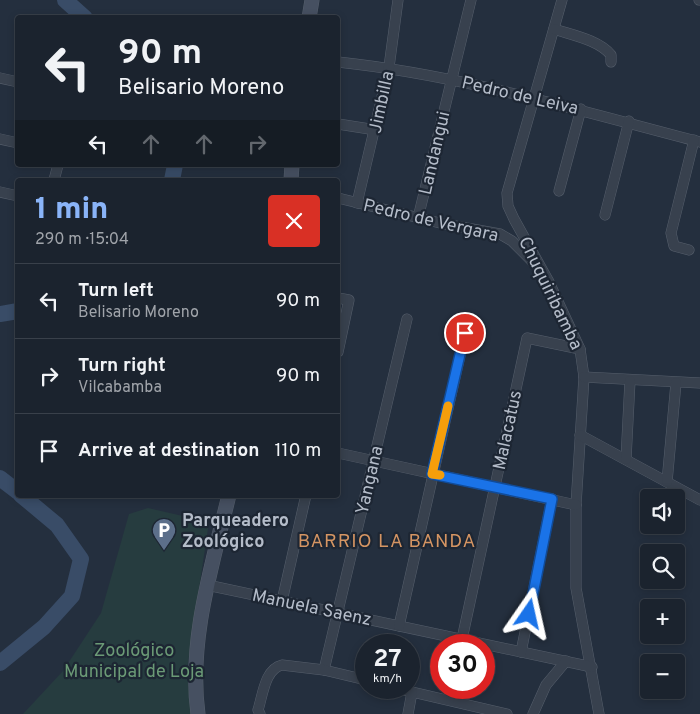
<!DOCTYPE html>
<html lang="en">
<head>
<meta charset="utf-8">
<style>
  body { margin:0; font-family:Overpass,sans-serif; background:#242b36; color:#f1f3f6; height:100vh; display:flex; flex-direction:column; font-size:19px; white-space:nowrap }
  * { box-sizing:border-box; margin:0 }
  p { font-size:16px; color:#a0a4aa }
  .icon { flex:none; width:28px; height:28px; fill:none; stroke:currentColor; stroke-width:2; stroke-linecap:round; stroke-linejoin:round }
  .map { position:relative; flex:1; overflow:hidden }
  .panel { position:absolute; left:15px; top:178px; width:325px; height:320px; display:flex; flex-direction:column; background:#1b232e; border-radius:5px; box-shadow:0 2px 8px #0003,0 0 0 1px #39404a }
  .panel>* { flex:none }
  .hud { position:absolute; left:15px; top:15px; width:325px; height:152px; border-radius:5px; box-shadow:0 2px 8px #0003,0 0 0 1px #39404a; background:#1b232e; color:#f1f3f6; overflow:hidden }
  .tools { position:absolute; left:640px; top:489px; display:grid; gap:10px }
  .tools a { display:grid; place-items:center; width:45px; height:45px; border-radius:5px; background:#1b232e; box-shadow:0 2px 8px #0003,0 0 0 1px #39404a; font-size:25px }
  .speed { position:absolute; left:355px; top:634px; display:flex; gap:10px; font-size:25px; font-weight:700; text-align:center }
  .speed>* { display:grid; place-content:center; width:65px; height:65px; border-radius:50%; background:#1b232e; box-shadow:0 2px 8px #0003,0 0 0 1px #39404a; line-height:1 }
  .speed small { font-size:12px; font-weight:400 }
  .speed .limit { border:8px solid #d22; background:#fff; color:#111 }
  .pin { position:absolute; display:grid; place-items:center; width:42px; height:42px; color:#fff; margin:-21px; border:2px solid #fff; border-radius:50%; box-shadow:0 1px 5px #0007 }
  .me { position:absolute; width:55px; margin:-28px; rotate:11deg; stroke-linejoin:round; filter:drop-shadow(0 0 4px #0008) }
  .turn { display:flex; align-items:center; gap:18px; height:105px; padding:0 20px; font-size:22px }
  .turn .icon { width:65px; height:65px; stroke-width:2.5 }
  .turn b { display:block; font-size:35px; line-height:42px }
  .lanes { display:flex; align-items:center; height:48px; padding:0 20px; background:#0003; justify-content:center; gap:25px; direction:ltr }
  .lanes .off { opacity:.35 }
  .round { display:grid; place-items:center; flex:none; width:52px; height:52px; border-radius:5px; background:#242b36 }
  .headline { display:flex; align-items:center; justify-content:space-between; height:85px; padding:0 20px }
  h1 { font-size:30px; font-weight:800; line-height:38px; color:#8ab4f8 }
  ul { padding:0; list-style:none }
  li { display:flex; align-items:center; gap:15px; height:75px; padding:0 20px; border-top:1px solid #39404a }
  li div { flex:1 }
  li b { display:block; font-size:19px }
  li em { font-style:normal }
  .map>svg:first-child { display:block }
  .green { fill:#263c3f }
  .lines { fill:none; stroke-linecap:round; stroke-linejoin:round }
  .river { stroke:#394c67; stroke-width:16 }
  .street-casing { stroke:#565f6c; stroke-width:11 }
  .secondary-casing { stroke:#565f6c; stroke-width:15 }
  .street { stroke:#38414e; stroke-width:10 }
  .secondary { stroke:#465061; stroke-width:14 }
  .route-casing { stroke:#114b97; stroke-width:12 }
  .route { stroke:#1a73e8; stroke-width:9 }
  .slow { stroke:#f59e0b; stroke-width:9 }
  .labels { text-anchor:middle; stroke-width:4.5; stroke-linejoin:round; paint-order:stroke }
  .street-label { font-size:18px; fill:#b4bcc9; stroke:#1d2633 }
  .poi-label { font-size:18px; font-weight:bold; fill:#b4bcc9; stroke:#1d2633; text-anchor:start }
  .park-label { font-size:18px; fill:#6b9a76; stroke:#1d2633 }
  .neighbourhood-label { font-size:19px; letter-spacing:1px; fill:#d59563; stroke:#1d2633 }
</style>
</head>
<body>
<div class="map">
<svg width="700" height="714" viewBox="0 0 700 714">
  <rect width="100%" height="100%" fill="#242f3e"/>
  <polygon class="green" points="148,508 209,522 187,669 191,714 23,714 63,671 101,613 129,514"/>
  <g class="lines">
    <g class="river">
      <polyline points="65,0 85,18"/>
      <polyline points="172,180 175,165"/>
      <polyline points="0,314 18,311"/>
      <polyline points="0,478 18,492"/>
      <polyline points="0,663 44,627 72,596 81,559 57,525 21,495"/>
    </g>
    <g class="street-casing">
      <g id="street">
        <polyline points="562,0 507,193 508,206 514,219 549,282 580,349 584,377 576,505 576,588 599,714"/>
        <polyline points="699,0 700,0"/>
        <path d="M554 29C572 35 599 40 611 55V62"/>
        <path d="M338 62C461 75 580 111 700 142"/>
        <polyline points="0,78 18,82"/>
        <polyline points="338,124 376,130"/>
        <polyline points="0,139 18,143"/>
        <polyline points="54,180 58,165"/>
        <polyline points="559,191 581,109"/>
        <polyline points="0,192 18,196"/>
        <polyline points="338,198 444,224 500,234 512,241 534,263"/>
        <polyline points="357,203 389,67 398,0"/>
        <polyline points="605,215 629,121"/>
        <polyline points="418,218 471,0"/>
        <polyline points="689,250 674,246 671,233 694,140"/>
        <polyline points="338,298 349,300 338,352"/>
        <polyline points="584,377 700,383"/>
        <polyline points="580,435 700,500"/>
        <polyline points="338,453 576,505"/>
        <polyline points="626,459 630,381"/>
        <polyline points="667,482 676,383"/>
        <polyline points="207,585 592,667"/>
        <polyline points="282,601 306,495"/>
        <polyline points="399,626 465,333"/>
        <polyline points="462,639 527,338 580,349"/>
        <polyline points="521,652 552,499"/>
        <polyline points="324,670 407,319"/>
        <polyline points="395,688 507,714"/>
        <path d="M260 714 258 710C263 694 265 669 282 665L324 670 366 680"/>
        <polyline points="408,714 412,692"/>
        <polyline points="533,714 546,685 566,661"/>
      </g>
    </g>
    <g class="secondary-casing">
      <g id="secondary">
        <polyline points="309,18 312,0"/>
        <polyline points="291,180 292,165"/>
        <path d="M198 714C188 641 212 566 229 495"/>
      </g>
    </g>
    <use href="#street" class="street"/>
    <use href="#secondary" class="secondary"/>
  </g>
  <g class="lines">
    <g class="route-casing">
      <polyline id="route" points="465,333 432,474 552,499 529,614"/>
    </g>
    <use href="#route" class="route"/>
    <polyline class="slow" points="440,475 432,474 448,406"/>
  </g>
  <defs>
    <g id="parking-pin" transform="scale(1.25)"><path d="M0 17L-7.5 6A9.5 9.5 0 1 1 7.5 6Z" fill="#5c6f8a" stroke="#1d2633"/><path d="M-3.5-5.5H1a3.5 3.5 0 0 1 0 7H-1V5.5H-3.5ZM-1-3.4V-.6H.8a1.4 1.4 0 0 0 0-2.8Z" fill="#fff"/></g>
  </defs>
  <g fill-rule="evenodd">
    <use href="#parking-pin" x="164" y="530"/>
  </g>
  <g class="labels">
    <g class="street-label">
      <text transform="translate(520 95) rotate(13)" y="6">Pedro de Leiva</text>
      <text transform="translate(381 102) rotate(-78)" y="6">Jimbilla</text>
      <text transform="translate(434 153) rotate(-77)" y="6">Landangui</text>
      <text transform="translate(431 220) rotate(13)" y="6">Pedro de Vergara</text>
      <text transform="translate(551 293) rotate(64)" y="6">Chuquiribamba</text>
      <text transform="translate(507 430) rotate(-78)" y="6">Malacatus</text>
      <text transform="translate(369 480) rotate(-77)" y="6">Yangana</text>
      <text transform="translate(312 607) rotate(12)" y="6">Manuela Saenz</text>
    </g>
    <g class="poi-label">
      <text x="182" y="526">Parqueadero<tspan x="182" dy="21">Zoológico</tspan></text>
    </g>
    <g class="park-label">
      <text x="134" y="656">Zoológico<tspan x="134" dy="21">Municipal de Loja</tspan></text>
    </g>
    <g class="neighbourhood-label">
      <text x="387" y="547">BARRIO LA BANDA</text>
    </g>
  </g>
</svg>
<div class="tools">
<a><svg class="icon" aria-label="sound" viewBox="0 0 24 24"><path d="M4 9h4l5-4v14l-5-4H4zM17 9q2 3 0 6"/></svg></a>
<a><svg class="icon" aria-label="search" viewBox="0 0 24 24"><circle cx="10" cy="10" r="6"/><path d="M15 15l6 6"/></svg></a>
<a>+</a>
<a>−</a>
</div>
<div class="speed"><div>27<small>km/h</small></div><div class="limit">30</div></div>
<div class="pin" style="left:465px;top:333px;background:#d93025"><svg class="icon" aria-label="arrive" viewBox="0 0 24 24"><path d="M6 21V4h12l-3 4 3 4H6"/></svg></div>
<svg class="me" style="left:529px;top:614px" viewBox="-20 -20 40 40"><path d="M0-17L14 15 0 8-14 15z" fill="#1a73e8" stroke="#fff" stroke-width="4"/></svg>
<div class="hud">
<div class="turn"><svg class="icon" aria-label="left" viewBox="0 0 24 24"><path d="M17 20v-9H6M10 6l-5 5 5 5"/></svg><div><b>90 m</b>Belisario Moreno</div></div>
<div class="lanes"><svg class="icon" aria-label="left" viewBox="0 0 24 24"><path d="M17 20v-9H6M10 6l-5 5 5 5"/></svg><svg class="icon off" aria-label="ahead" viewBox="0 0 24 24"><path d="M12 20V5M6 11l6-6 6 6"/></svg><svg class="icon off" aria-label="ahead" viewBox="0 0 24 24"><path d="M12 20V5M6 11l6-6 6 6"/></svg><svg class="icon off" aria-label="right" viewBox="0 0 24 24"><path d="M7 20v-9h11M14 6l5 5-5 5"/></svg></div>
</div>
<section class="panel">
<div class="headline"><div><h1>1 min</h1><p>290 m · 15:04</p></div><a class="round" style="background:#d93025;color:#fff"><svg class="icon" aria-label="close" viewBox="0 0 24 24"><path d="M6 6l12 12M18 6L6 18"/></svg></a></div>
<ul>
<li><svg class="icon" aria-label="left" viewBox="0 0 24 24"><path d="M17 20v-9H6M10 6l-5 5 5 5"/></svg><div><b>Turn left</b><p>Belisario Moreno</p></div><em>90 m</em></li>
<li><svg class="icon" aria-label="right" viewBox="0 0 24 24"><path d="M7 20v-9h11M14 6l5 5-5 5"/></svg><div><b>Turn right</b><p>Vilcabamba</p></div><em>90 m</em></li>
<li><svg class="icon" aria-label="arrive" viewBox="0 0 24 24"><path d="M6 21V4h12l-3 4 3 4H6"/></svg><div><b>Arrive at destination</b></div><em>110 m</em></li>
</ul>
</section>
</div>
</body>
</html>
